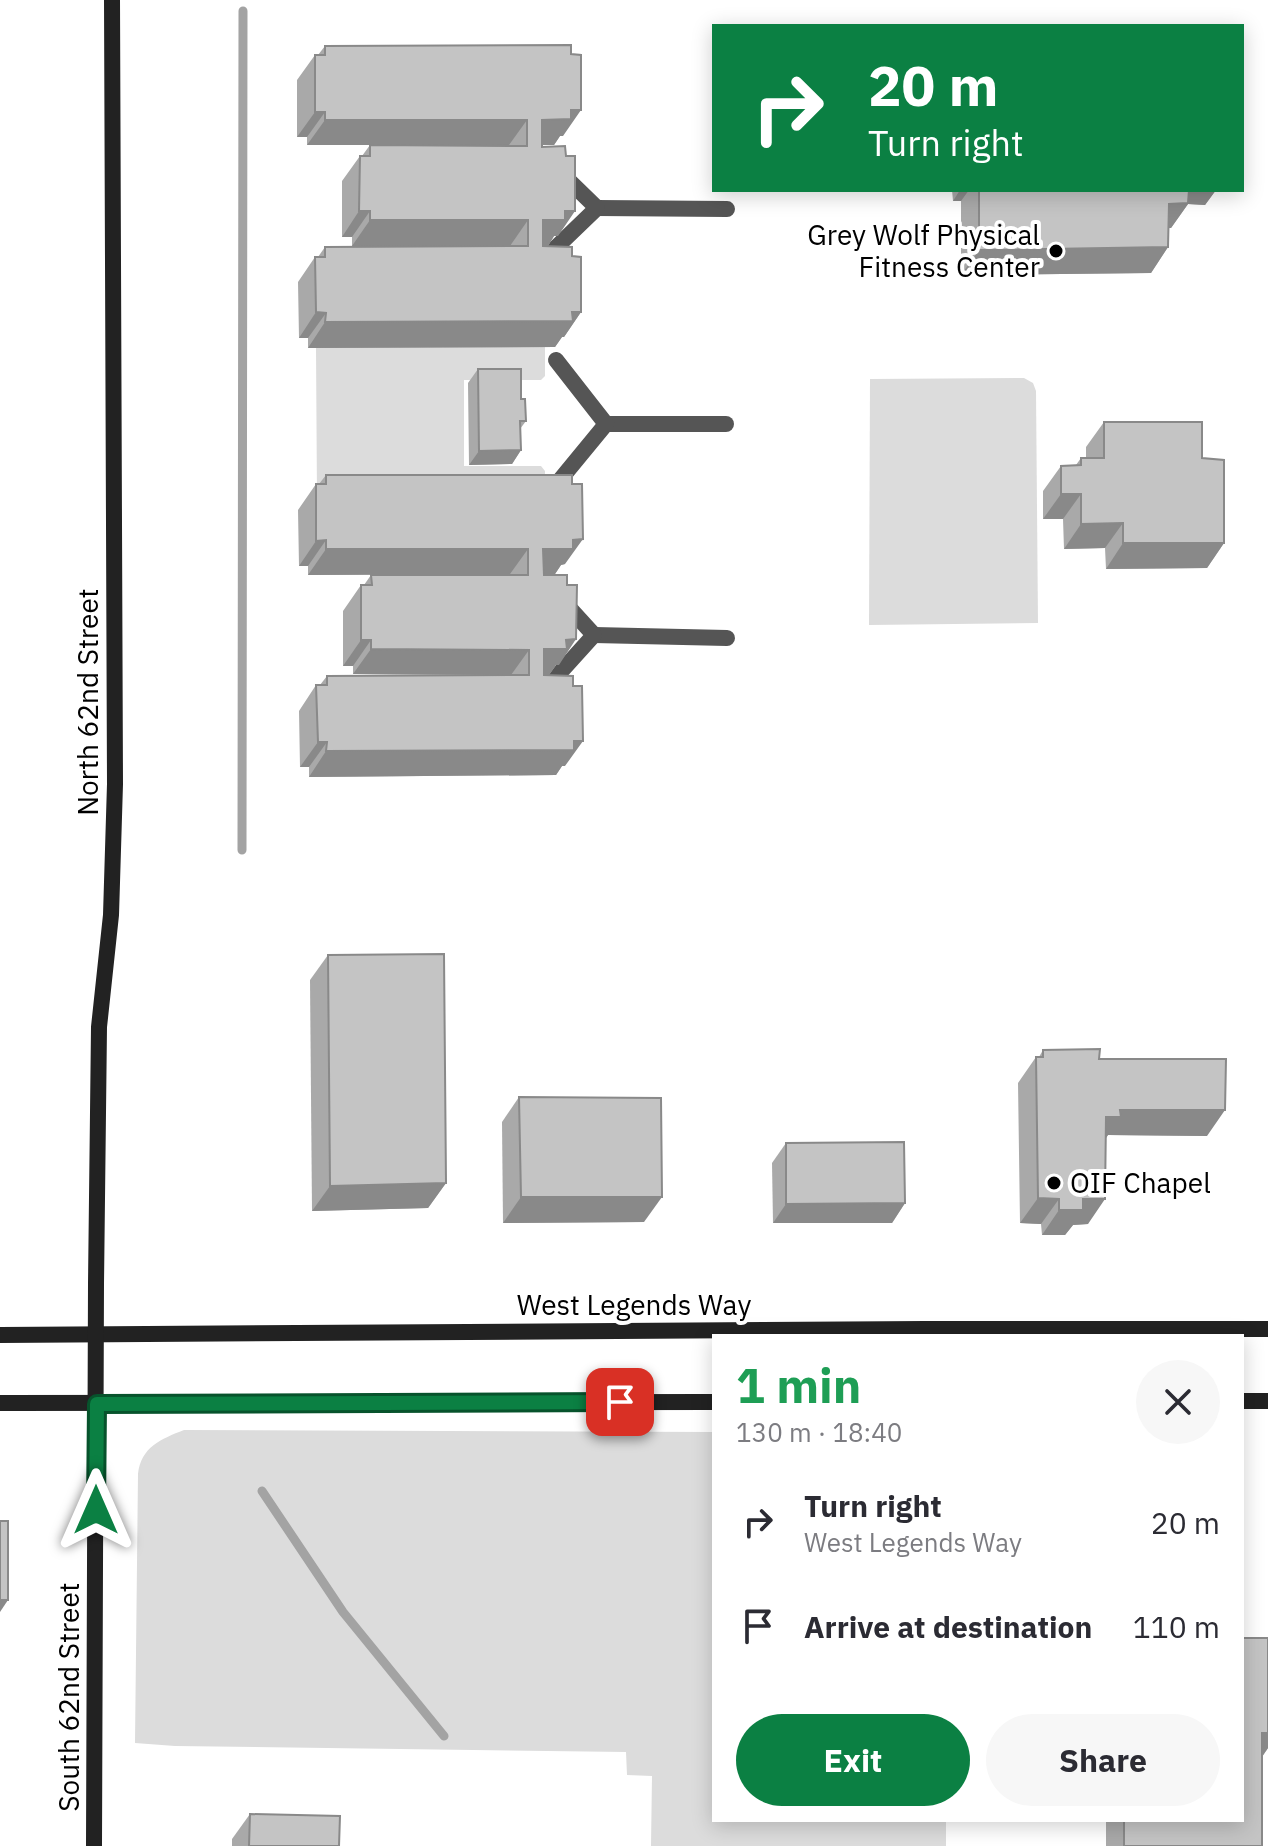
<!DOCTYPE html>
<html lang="en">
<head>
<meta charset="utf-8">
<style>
  body { margin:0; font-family:"IBM Plex Sans",sans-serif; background:#f7f7f7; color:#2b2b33; height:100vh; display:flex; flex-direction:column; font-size:30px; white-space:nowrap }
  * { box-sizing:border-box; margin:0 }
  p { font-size:26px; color:#7c7c81 }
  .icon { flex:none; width:44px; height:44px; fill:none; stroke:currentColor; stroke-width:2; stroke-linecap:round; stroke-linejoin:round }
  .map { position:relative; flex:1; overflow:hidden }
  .details { position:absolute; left:712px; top:1334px; width:532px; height:488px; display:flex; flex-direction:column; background:#fff; border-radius:0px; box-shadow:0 4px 20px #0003 }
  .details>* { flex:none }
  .guide { position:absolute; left:712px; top:24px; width:532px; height:168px; border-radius:0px; box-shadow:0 4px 20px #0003; background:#0b8043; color:#fff; overflow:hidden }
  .pin { position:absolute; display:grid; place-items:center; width:68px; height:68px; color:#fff; margin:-34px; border-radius:16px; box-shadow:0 4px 12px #0006 }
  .me { position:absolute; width:88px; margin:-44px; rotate:0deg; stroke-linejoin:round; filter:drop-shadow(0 0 6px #0008) }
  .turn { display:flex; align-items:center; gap:28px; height:168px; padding:0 24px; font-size:36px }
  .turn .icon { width:104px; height:104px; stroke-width:2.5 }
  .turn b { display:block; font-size:56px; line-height:68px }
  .round { display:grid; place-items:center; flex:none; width:84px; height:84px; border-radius:42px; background:#f7f7f7 }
  .summary { display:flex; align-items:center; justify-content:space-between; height:136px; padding:0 24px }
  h1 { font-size:48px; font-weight:800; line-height:60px; color:#1e9e55 }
  .cta { display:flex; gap:16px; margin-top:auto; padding:16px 24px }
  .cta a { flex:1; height:92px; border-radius:48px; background:#0b8043; color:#fff; font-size:32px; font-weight:800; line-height:92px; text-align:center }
  .cta a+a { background:#f7f7f7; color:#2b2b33 }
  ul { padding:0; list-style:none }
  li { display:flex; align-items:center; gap:24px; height:104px; padding:0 24px }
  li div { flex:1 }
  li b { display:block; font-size:30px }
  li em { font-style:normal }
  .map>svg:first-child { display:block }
  .green { fill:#dcdcdc }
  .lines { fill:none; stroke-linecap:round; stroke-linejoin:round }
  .stream { stroke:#a3a3a3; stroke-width:9 }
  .street { stroke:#555; stroke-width:16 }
  .secondary { stroke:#222; stroke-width:16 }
  .wall { fill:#a9a9a9 }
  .shaded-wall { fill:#898989 }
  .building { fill:#c4c4c4; stroke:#898989; stroke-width:2 }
  .route-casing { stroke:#07532c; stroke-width:20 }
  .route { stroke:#0b8043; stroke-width:14 }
  .poi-dot { fill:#000; stroke:#fff; stroke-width:3 }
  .labels { text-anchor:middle; stroke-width:8; stroke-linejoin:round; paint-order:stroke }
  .poi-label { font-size:28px; fill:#000; stroke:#fff; text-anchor:end }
  .street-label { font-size:28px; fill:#000; stroke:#fff }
</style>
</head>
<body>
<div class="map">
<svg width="1268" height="1846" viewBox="0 0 1268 1846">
  <rect width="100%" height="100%" fill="#fff"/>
  <g class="green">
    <polygon points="545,347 545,376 541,380 464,380 464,466 541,466 545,471 545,500 317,500 316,348"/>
    <polygon points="1024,378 1033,383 1036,391 1038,623 869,625 870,379"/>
    <path d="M184 1430 714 1432V1820H946V1846H651L652 1776 627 1775 626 1752 175 1746 135 1743 138 1474C141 1447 161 1439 184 1430Z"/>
  </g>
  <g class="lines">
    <g class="stream">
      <polyline points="242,850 243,11"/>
      <polyline points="262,1491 343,1612 444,1736"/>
    </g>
    <g class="street">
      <polyline points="597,208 727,209"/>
      <polyline points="543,260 597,208 560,172"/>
      <polyline points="606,424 726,424"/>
      <polyline points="555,486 606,424 556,360"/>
      <polyline points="594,635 727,638"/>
      <polyline points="547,687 594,635 563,601"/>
    </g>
    <g class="secondary">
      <polyline points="0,1335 925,1329 1268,1329"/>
      <polyline points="1242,1401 1268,1401"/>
      <polyline points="0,1403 714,1402"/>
      <polyline points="94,1846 96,1284 99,1027 111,915 115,784 112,0"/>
    </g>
  </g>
  <g class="wall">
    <polygon points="571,45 563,136 560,136 554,145 542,145 558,236 554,236 548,246 543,246 572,256 581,312 564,337 562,337 555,347 308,348 308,338 299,338 298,282 315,257 318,257 325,247 510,246 352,246 352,237 342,237 342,181 360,156 362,156 370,145 509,145 307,145 307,137 297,137 297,80 315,55 318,55 325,46"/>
    <polygon points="952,190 1216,190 1205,205 1188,204 1171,228 1169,228 1168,247 1151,273 961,275 961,201 953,201"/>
    <polygon points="478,369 521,399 526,421 520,429 521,450 512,464 469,465 468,383"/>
    <polygon points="1104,422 1202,458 1224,543 1207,568 1106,569 1105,548 1064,549 1063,519 1043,519 1043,491 1061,466 1076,465 1081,458 1086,458 1086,447"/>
    <polygon points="326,475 572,475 565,564 561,565 555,574 544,574 559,665 556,665 549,675 544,675 565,766 562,766 556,775 309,777 309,767 300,767 299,711 316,685 320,685 327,676 511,675 353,674 353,666 343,666 343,611 361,585 364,585 371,575 510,575 510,574 308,575 308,566 299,566 298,510 316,484 319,484"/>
    <polygon points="328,955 446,1183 428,1208 312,1211 310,980"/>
    <polygon points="1043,1050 1099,1059 1207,1136 1108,1135 1106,1138 1088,1224 1073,1225 1065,1235 1042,1235 1041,1224 1020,1223 1018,1083 1036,1057 1039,1057"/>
    <polygon points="519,1097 644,1222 503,1223 502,1122"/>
    <polygon points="786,1143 905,1203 892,1223 773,1223 772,1163"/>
    <polygon points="1268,1638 1268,1748 1262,1757 1262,1846 1106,1846 1106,1820 1242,1820"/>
    <polygon points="250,1814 339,1846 232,1846 232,1839"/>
  </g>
  <g class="shaded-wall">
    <polygon points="571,110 581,110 563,136 560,136 554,145 527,145 542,120"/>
    <polygon points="315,112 325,112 307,137 297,137"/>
    <polygon points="325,120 527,120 509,145 307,145"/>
    <polygon points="960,190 969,190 961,201 953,201"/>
    <polygon points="1181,190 1216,190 1205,205 1188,204 1171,228 1152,229 1169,204"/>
    <polygon points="359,211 370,211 352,237 342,237"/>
    <polygon points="565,211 575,211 558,236 554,236 548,246 528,246 543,220"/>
    <polygon points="370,220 528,220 510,246 352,246"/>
    <polygon points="1168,247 1151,273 961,275 979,250"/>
    <polygon points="316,312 326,313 308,338 299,338"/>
    <polygon points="581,312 564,337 562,337 555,347 308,348 325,322"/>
    <polygon points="521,450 512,464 469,465 479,451"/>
    <polygon points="1061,494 1081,494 1063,519 1043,519"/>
    <polygon points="1123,523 1105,548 1064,549 1081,524"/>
    <polygon points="583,539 565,564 561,565 555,574 528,574 543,549 573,540"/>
    <polygon points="326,540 308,566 299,566 316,541"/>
    <polygon points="1123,543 1224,543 1207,568 1106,569"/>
    <polygon points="326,549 528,549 510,574 308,575"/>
    <polygon points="576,639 559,665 556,665 549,675 529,675 544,649 566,640"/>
    <polygon points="361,640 371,640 353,666 343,666"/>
    <polygon points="371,649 529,650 511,675 353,674"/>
    <polygon points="574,741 583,741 565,766 562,766 556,775 309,777 326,751"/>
    <polygon points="318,742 327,742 309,767 300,767"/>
    <polygon points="1120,1110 1225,1110 1207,1136 1108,1135 1103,1142 1106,1117"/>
    <polygon points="446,1183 428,1208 312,1211 330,1186"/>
    <polygon points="521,1197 662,1197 644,1222 503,1223"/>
    <polygon points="1038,1198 1059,1199 1041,1224 1020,1223"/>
    <polygon points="1083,1199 1105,1199 1088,1224 1073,1225 1065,1235 1042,1235 1059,1210"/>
    <polygon points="905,1203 892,1223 773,1223 786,1204"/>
    <polygon points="0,1600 8,1600 0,1612"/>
    <polygon points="1262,1733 1268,1733 1268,1748 1261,1758"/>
  </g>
  <g class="building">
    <polygon points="571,45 571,54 581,55 581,110 571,110 571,119 542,120 542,147 565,146 566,156 575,156 575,211 565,211 565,220 543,220 543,246 572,247 572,256 581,257 581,312 572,312 573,321 325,322 326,313 316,312 315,257 325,257 325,247 528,246 528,220 370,220 370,211 359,211 360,156 370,156 370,145 527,146 527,120 325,120 325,112 315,112 315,55 325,55 325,46"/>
    <polygon points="979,190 1189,190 1188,203 1169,204 1168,247 979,250"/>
    <polygon points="478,369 521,369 521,399 525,399 526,421 520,421 521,450 479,451"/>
    <polygon points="1104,422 1202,422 1202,458 1224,460 1224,543 1123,543 1123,523 1081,524 1081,494 1061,494 1061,466 1081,465 1081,458 1104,458"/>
    <polygon points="326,475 572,475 572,484 582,484 583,539 573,540 573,549 543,549 544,575 567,575 567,585 577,585 576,639 566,640 567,649 544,649 544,675 573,676 573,686 582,686 583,741 574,741 574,750 326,751 327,742 318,742 316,685 327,685 327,676 529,675 529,650 371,649 371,640 361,640 361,585 372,585 371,575 528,575 528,549 326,549 326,540 316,541 316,484 326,484"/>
    <polygon points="444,954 446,1183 330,1186 328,955"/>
    <polygon points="1100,1049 1099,1059 1226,1059 1225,1110 1120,1110 1121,1117 1106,1117 1105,1199 1083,1199 1083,1210 1059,1210 1059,1199 1038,1198 1036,1057 1043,1057 1043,1050"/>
    <polygon points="519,1097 661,1098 662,1197 521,1197"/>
    <polygon points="904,1142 905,1203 786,1204 786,1143"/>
    <rect x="0" y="1521" width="8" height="79"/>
    <polygon points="1242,1638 1268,1638 1268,1733 1262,1733 1262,1846 1124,1846 1124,1820 1242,1820"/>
    <polygon points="250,1814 340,1816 339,1846 249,1846"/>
  </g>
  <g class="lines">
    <g class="route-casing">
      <polyline id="route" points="96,1510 97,1404 620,1402"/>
    </g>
    <use href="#route" class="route"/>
  </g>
  <g class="poi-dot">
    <circle cx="1056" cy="251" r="8"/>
    <circle cx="1054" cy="1183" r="8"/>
  </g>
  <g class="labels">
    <g class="poi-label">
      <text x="1040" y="245">Grey Wolf Physical<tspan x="1040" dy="32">Fitness Center</tspan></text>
      <text x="1070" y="1193" text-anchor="start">OIF Chapel</text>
    </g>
    <g class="street-label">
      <text transform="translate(88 702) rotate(-90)" y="10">North 62nd Street</text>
      <text x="634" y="1315">West Legends Way</text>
      <text transform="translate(69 1697) rotate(-90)" y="10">South 62nd Street</text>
    </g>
  </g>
</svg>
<div class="pin" style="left:620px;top:1402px;background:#d93025"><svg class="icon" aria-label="arrive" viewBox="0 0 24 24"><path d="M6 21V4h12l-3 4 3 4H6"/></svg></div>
<svg class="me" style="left:96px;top:1510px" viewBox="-20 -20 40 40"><path d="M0-17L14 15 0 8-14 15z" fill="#0b8043" stroke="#fff" stroke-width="4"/></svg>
<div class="guide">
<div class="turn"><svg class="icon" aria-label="right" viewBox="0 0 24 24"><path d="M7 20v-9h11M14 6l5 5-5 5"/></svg><div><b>20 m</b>Turn right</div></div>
</div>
<section class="details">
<div class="summary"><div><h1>1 min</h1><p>130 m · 18:40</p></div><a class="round"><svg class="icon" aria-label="close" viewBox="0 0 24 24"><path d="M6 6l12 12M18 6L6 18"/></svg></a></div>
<ul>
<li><svg class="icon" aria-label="right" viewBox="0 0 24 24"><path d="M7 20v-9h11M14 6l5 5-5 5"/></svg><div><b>Turn right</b><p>West Legends Way</p></div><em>20 m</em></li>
<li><svg class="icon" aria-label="arrive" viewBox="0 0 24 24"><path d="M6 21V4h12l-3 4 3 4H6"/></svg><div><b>Arrive at destination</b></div><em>110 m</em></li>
</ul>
<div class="cta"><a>Exit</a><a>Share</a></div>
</section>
</div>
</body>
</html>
